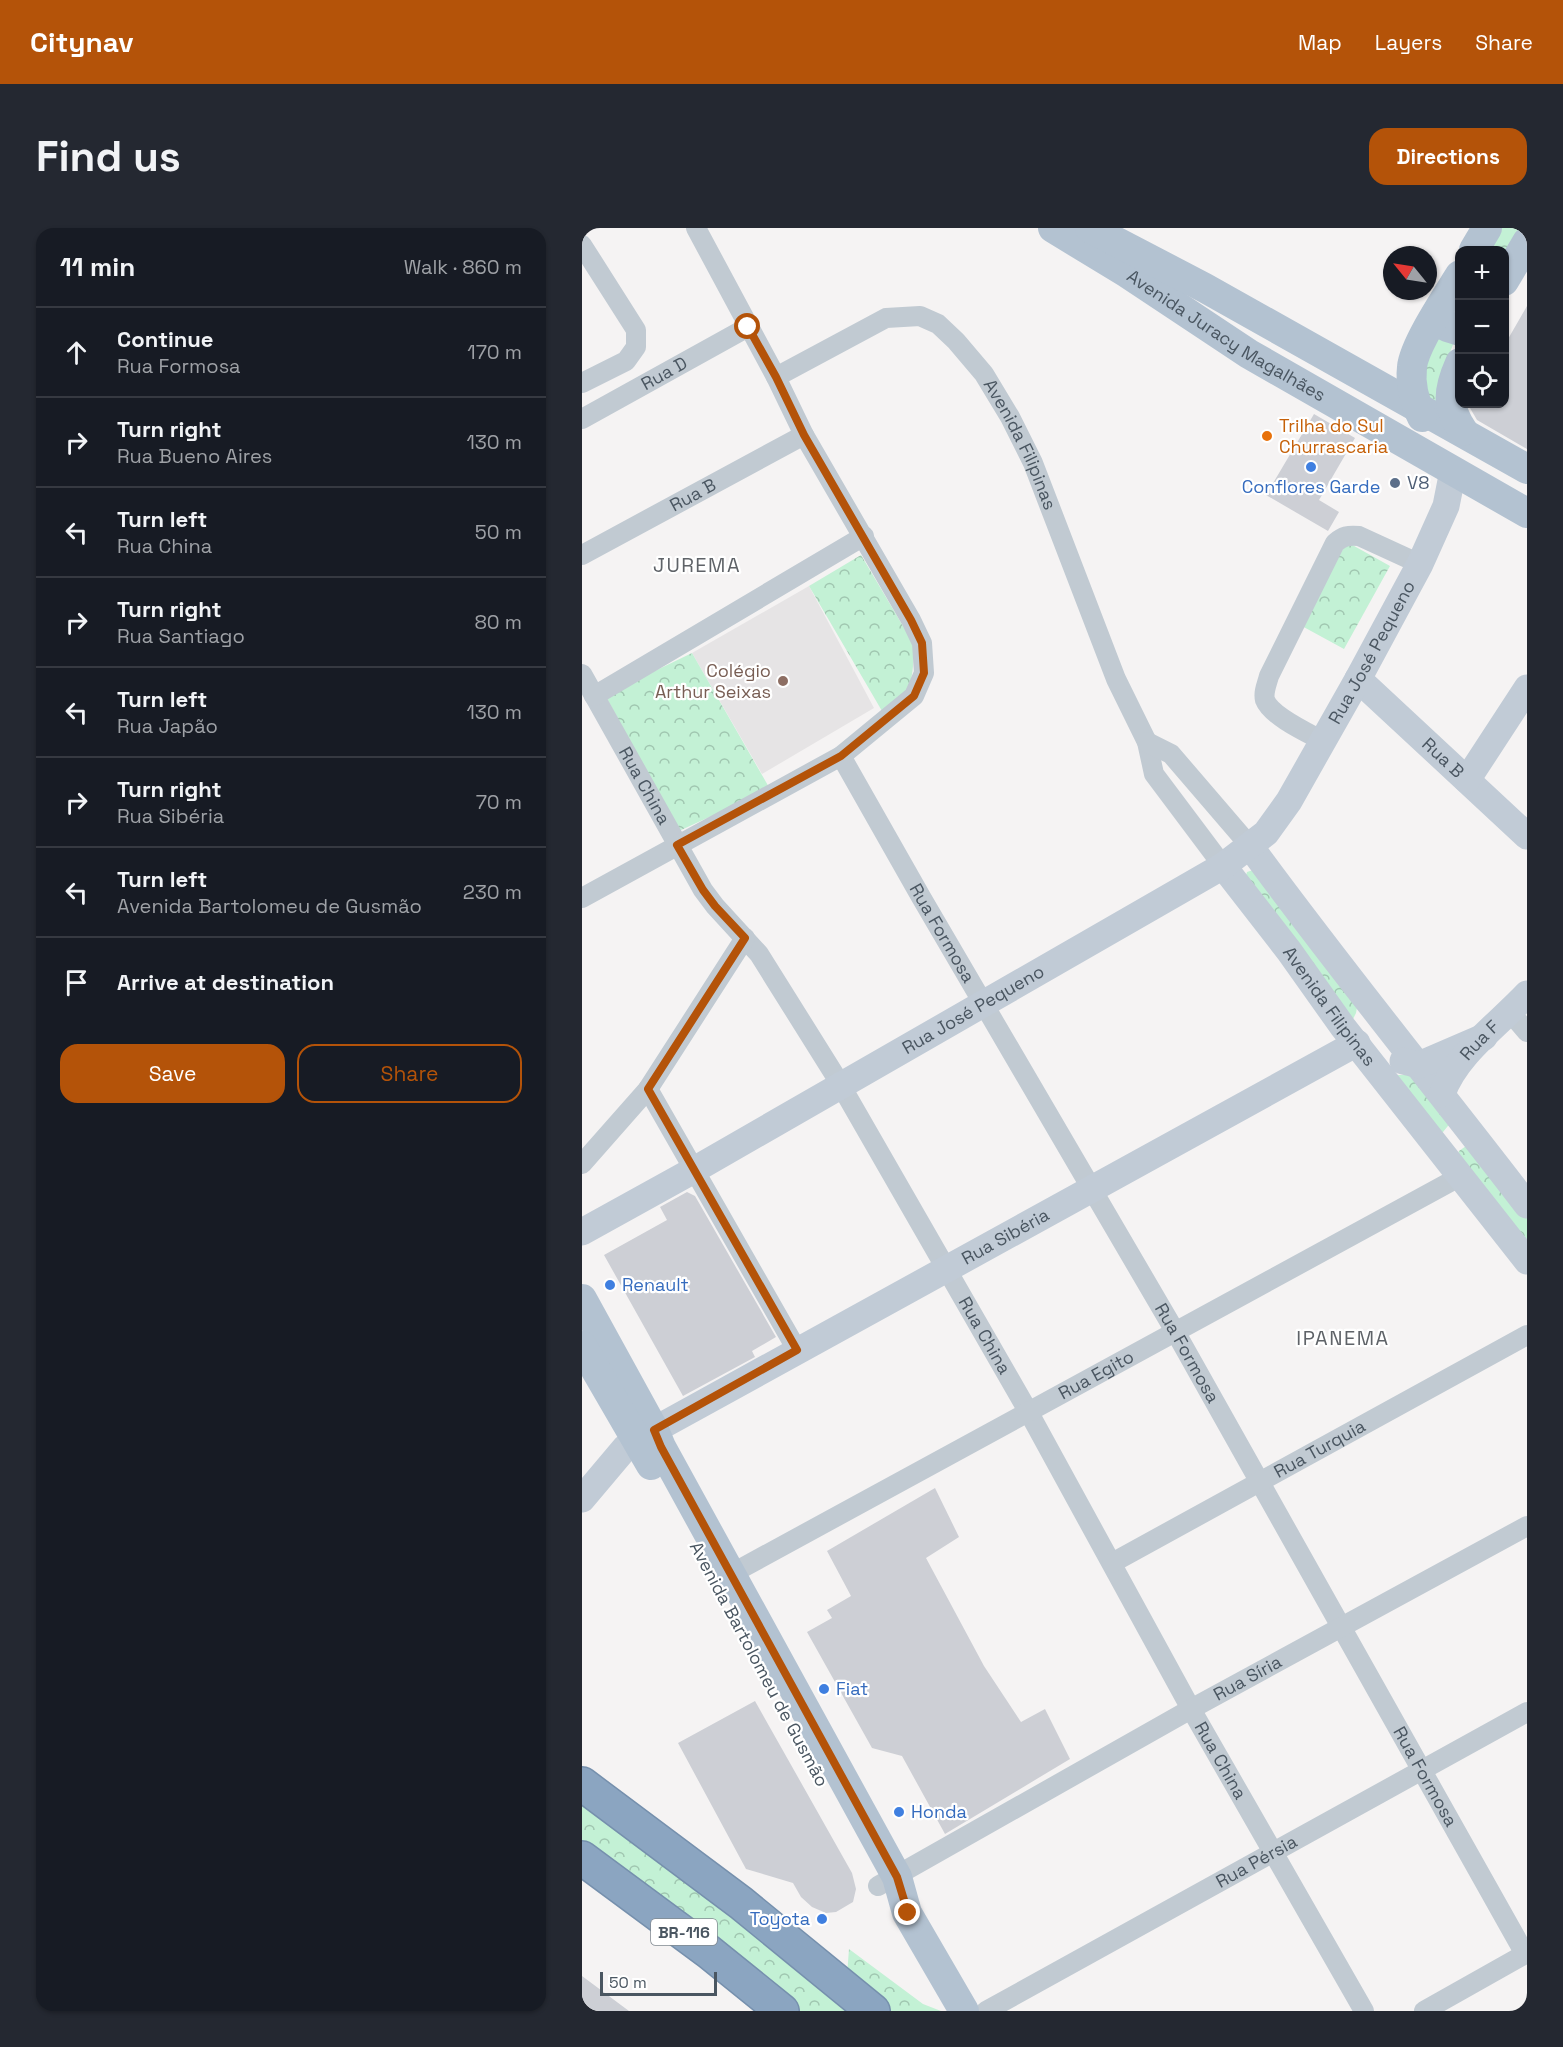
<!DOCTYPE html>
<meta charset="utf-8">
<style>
body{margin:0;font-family:"Space Grotesk",sans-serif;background:#242831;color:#f1f3f6}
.controls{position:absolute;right:18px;top:18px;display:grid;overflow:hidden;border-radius:12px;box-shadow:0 2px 4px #0004}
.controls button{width:54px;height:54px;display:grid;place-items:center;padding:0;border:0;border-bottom:2px solid #363941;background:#171b24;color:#f1f3f6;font:30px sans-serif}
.compass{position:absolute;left:801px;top:18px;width:54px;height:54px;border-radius:50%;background:#171b24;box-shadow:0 2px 4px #0004;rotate:300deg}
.scale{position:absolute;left:18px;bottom:15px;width:117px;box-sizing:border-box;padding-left:6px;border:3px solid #4a5661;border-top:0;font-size:16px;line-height:21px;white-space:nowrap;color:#4a5661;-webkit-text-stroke:4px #fff;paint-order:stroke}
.stop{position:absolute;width:18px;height:18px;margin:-14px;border:4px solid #b45309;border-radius:50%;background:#fff}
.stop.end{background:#b45309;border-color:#fff;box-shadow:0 2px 6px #0008}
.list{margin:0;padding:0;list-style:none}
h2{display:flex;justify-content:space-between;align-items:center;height:78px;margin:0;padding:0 24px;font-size:26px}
h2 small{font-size:20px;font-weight:400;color:#9ea1a6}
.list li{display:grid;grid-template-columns:39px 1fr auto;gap:18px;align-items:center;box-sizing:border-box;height:90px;padding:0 24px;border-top:2px solid #363941}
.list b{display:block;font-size:22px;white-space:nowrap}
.list p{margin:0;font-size:20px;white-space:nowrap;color:#9ea1a6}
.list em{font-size:20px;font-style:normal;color:#9ea1a6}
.actions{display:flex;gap:12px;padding:18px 24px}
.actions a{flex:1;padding:14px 0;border:2px solid #b45309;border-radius:18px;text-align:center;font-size:21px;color:#b45309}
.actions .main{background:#b45309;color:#fff}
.icon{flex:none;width:33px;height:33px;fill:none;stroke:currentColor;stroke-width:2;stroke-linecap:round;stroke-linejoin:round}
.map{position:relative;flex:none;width:945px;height:1783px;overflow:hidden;border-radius:18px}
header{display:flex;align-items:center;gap:36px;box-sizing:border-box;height:84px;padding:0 30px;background:#b45309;color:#fff}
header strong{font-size:28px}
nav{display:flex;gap:33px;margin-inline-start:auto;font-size:21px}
.intro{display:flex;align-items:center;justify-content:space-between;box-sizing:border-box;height:144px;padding:0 36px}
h1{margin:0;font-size:42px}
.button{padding:15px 27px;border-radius:18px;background:#b45309;color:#fff;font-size:21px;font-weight:700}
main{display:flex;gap:36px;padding:0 36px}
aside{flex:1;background:#171b24;border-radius:18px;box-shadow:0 2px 4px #0004}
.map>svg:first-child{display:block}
.education{fill:#e6e4e5}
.park{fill:url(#park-crowns)}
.building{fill:#cdcfd5}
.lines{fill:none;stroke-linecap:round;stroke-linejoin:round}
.highway-casing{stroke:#7690ad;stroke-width:36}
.street{stroke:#c1cad2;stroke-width:20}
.secondary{stroke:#c1cbd6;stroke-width:27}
.primary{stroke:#b3c2d1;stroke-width:30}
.highway{stroke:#8ba5c1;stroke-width:33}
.route{stroke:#b45309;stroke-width:8}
.food-dot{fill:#e8710a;stroke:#fff;stroke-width:2}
.shop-dot{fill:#3f7fe0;stroke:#fff;stroke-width:2}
.service-dot{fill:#5c6f8a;stroke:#fff;stroke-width:2}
.education-dot{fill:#8d6e63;stroke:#fff;stroke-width:2}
.labels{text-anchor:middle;stroke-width:4.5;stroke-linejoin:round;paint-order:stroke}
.shield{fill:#fff;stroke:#808990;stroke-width:1.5}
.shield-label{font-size:16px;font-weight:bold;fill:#4a5661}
.street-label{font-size:18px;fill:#4a5661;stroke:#fff}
.food-label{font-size:18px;fill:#c56008;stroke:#fff;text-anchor:start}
.service-label{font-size:18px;fill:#4e5e75;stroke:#fff;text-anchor:start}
.shop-label{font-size:18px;fill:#366cbe;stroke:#fff;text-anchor:start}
.education-label{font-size:18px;fill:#785e54;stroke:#fff;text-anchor:end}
.neighbourhood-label{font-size:20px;letter-spacing:1.5px;fill:#5f6368;stroke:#fff}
</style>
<header>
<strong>Citynav</strong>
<nav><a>Map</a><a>Layers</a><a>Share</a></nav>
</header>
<div class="intro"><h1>Find us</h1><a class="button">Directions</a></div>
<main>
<aside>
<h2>11 min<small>Walk · 860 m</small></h2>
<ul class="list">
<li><svg class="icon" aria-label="ahead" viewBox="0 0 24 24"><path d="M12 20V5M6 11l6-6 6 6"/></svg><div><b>Continue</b><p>Rua Formosa</p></div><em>170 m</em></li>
<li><svg class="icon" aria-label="right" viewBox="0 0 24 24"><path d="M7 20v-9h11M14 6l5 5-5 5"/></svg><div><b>Turn right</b><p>Rua Bueno Aires</p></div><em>130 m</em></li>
<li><svg class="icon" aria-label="left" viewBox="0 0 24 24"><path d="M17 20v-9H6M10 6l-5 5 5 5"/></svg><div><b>Turn left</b><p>Rua China</p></div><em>50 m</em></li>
<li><svg class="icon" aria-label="right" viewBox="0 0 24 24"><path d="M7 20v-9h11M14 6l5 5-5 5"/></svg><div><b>Turn right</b><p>Rua Santiago</p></div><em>80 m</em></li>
<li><svg class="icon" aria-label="left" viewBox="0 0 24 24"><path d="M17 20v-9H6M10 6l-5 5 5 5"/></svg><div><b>Turn left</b><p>Rua Japão</p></div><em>130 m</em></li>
<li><svg class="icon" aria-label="right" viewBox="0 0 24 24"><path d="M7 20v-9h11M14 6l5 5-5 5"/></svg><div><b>Turn right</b><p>Rua Sibéria</p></div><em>70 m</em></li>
<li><svg class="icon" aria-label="left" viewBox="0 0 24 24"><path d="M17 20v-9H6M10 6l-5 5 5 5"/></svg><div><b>Turn left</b><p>Avenida Bartolomeu de Gusmão</p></div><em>230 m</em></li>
<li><svg class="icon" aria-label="arrive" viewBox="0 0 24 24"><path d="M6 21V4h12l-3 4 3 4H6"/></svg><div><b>Arrive at destination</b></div></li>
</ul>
<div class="actions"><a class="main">Save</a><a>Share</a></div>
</aside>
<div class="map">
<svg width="945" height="1783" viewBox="0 0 945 1783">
<defs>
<pattern id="park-crowns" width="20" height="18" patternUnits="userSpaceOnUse" patternTransform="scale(1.5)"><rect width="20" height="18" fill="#c3f1d5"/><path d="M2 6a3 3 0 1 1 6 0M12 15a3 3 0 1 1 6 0" fill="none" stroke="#a0c6b0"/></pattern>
</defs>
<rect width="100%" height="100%" fill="#f5f3f3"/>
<path class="education" d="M 227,358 L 292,480 L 180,546 L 110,425 Z"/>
<path class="park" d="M 907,0 L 939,0 L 923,28 L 922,22 L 895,22 Z
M 851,99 L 872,114 L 859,148 L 861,185 L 849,179 L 841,146 Z
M 765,314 L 808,338 L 762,421 L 718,397 Z
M 279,327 L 331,415 C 332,430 332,453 323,466 C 318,473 307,478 300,483 L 227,358 Z
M 110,425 L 188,561 L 97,603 L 23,467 Z
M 671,642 L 776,774 L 774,785 L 769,795 L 663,651 L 665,644 Z
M 810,847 L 837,847 L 870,893 L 861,904 L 855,905 Z
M 884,918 L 945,983 L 945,1026 L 874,932 L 877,923 Z
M 0,1574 L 200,1721 L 270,1783 L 218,1783 L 83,1677 L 0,1616 Z
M 267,1721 L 341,1776 L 359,1783 L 305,1783 L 265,1747 Z"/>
<path class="building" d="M 945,78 L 945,221 L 895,192 L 888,180 L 890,176 L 922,176 L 922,118 Z
M 732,186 L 773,210 L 737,272 L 757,284 L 746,303 L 684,267 Z
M 105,964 L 113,968 L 194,1109 L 170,1123 L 173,1129 L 101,1168 L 22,1027 L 85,992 L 78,979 Z
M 353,1260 L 377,1309 L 344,1330 L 402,1438 L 439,1494 L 463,1481 L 488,1531 L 363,1606 L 320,1528 L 290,1520 L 225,1404 L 250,1390 L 245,1382 L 269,1368 L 245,1323 Z
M 173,1473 L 270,1645 L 274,1661 L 271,1674 L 254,1684 L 244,1685 L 230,1679 L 219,1669 L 211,1655 L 164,1641 L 96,1515 Z
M 0,1748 L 47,1783 L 0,1783 Z"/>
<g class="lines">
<defs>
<path id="highway" d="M 0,1556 L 159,1675 L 291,1783
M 0,1630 L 127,1724 L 200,1783"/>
</defs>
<use href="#highway" class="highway-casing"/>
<g class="street">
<path d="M 0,17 L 54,102 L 54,119 L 44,133 L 0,155"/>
<path id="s1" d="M 194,149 L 304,90 L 338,88 L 356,96 L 374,113 L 402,146 L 428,189 L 451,235 L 534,451 L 565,514 L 572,546 L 641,638"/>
<path id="s2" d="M 0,191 L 166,99"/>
<path id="s3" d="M 0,327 L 222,207"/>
<path id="s4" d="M 0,446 L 121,662 L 133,678 L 177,726 L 254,849 L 446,1183 L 609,1481 L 782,1783"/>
<path d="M 12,468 L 282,308"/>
<path d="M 741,513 C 726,505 689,488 683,472 C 681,464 685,456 687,448 L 753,315 C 761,308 766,307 777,308 L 838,336"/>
<path d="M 565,514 L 589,526 L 668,618"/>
<path id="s5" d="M 259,528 L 339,669 L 594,1105 L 943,1726"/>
<path d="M 0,670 L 259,528 L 332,468 L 342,445 L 340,415 L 329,392 L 222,207 L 194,149 L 114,0"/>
<path d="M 928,784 L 945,804"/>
<path d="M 66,861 L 215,1122"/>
<path d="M 0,936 L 66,861 L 163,710"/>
<path id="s6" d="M 530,1335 L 945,1107"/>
<path id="s7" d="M 149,1346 L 879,948"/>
<path id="s8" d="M 296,1658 L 609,1481 L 945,1298"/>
<path id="s9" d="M 404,1783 L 945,1484"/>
<path d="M 842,1783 L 945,1725"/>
</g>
<g class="secondary">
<path id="s10" d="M 776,451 L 945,608"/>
<path d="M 885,552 L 945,460"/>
<path d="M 668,618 C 757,740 853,857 945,977"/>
<path id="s11" d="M 641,638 L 707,723 L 761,799 L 945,1033"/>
<path d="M 821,833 L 837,837 L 902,809"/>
<path id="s12" d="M 860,866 C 873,827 917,796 945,766"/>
<path id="s13" d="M 0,1004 L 112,942 L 641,638 L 684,605 L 707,573 L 776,451 L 838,336 L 864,278 L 871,243"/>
<path id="s14" d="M 0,1271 L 43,1220 L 54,1212 L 775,815"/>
</g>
<g class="primary">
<path id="s15" d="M 471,0 L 545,45 L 667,126 L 945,285"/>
<path d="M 508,0 L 623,60 L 945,241"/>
<path d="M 892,22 L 905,0"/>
<path d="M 922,53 L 945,14"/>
<path d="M 855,85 L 865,99 L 878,103"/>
<path d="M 878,135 C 866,162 864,178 881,203"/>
<path d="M 840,189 C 833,175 828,156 830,139 C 832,117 865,68 878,47"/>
<path d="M 0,1071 L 72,1202 L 79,1219 L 315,1649 L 325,1685 L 382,1783"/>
<path d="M 0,1118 L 69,1237"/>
</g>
<use href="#highway" class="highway"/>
</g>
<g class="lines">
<path class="route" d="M 166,99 L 194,149 L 222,207 L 329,392 L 340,415 L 342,445 L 332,468 L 259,528 L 95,617 L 121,662 L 133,678 L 163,710 L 66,861 L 215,1122 L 72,1202 L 79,1219 L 315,1649 L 326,1685"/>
</g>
<circle class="food-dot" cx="685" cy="208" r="6"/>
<g class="shop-dot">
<circle cx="729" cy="239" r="6"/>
<circle cx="28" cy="1057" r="6"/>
<circle cx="242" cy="1461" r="6"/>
<circle cx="317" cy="1584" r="6"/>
<circle cx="240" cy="1691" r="6"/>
</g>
<circle class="service-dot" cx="813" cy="255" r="6"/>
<circle class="education-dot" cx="201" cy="453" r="6"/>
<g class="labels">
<rect class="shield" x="69" y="1691" width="66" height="26" rx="4.5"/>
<g class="shield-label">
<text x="102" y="1710">BR-116</text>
</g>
<g class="street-label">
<text dy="6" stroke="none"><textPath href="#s15" startOffset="204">Avenida Juracy Magalhães</textPath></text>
<text dy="6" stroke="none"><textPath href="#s2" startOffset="94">Rua D</textPath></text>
<text dy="6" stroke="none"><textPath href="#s1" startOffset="326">Avenida Filipinas</textPath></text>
<text dy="6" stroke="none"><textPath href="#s3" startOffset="126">Rua B</textPath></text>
<text dy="6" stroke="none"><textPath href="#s13" startOffset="1002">Rua José Pequeno</textPath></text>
<text dy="6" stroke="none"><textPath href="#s10" startOffset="116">Rua B</textPath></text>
<text dy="6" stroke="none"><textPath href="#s4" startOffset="128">Rua China</textPath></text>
<text dy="6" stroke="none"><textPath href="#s5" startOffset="204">Rua Formosa</textPath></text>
<text dy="6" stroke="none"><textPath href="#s11" startOffset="176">Avenida Filipinas</textPath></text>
<text dy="6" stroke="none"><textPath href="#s13" startOffset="450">Rua José Pequeno</textPath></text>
<text dy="6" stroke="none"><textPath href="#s12" startOffset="66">Rua F</textPath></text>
<text dy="6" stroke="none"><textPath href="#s14" startOffset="502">Rua Sibéria</textPath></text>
<text dy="6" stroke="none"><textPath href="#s4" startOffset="776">Rua China</textPath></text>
<text dy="6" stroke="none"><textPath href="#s5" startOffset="690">Rua Formosa</textPath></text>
<text dy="6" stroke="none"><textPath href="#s7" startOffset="416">Rua Egito</textPath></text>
<text dy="6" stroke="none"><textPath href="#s6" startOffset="237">Rua Turquia</textPath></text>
<text transform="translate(177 1436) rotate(62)" y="6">Avenida Bartolomeu de Gusmão</text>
<text dy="6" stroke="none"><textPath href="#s8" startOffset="424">Rua Síria</textPath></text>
<text dy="6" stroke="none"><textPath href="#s4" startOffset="1262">Rua China</textPath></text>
<text dy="6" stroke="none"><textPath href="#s5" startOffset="1176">Rua Formosa</textPath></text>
<text dy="6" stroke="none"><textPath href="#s9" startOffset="309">Rua Pérsia</textPath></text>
</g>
<g class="food-label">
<text x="697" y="204">Trilha do Sul<tspan x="697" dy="21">Churrascaria</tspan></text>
</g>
<g class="service-label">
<text x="825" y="261">V8</text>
</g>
<g class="shop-label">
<text x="729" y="265" text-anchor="middle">Conflores Garde</text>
<text x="40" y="1063">Renault</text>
<text x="254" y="1467">Fiat</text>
<text x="329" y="1590">Honda</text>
<text x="228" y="1697" text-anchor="end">Toyota</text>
</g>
<g class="education-label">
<text x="189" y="449">Colégio<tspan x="189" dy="21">Arthur Seixas</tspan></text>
</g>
<g class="neighbourhood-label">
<text x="115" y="344">JUREMA</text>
<text x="761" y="1117">IPANEMA</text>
</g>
</g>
</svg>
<div class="controls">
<button>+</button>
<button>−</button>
<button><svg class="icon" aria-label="locate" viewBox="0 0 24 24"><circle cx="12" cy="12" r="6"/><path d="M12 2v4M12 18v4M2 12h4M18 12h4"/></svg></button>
</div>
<svg class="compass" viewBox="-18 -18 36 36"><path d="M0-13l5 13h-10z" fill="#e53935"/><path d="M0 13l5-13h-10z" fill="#9ea1a6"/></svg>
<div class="scale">50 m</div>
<div class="stop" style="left:166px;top:99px"></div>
<div class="stop end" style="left:326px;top:1685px"></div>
</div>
</main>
